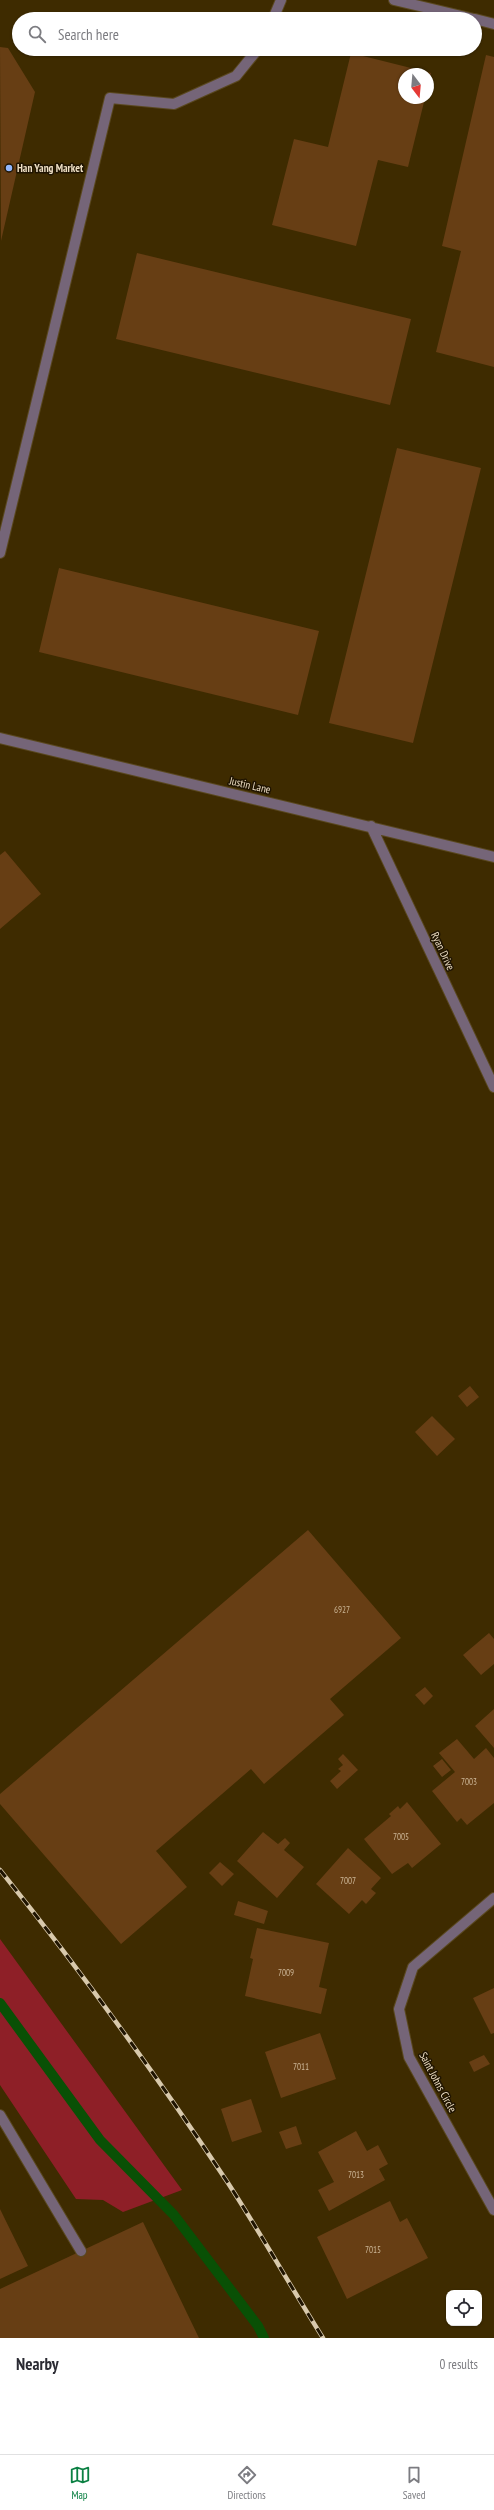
<!DOCTYPE html>
<style>
body{margin:0;font-family:"PT Sans Narrow",sans-serif;background:#f2f2f3;color:#2b2b33}
.controls{position:absolute;right:12px;bottom:12px;display:grid;overflow:hidden;border-radius:8px;box-shadow:0 1px 3px #0004}
.controls button{width:36px;height:36px;display:grid;place-items:center;padding:0;border:0;border-bottom:1px solid #e1e1e2;background:#fff;color:#2b2b33;font:20px sans-serif}
.compass{position:absolute;left:398px;top:68px;width:36px;height:36px;border-radius:50%;background:#fff;box-shadow:0 1px 3px #0004;rotate:164deg}
.list{margin:0;padding:0;list-style:none}
h2{display:flex;justify-content:space-between;align-items:center;height:52px;margin:0;padding:0 16px;font-size:17px}
h2 small{font-size:13px;font-weight:400;color:#7c7c81}
.icon{flex:none;width:22px;height:22px;fill:none;stroke:currentColor;stroke-width:2;stroke-linecap:round;stroke-linejoin:round}
.map{position:relative;flex:none;width:494px;height:2338px;overflow:hidden}
.search{position:absolute;background:#fff;box-shadow:0 1px 3px #0004;left:12px;right:12px;top:12px;height:44px;display:flex;align-items:center;gap:10px;box-sizing:border-box;padding:0 14px;border-radius:22px;color:#7c7c81;font-size:15px}
.sheet{height:116px;background:#fff}
nav{display:flex;justify-content:space-around;align-items:center;box-sizing:border-box;height:56px;border-top:1px solid #e1e1e2;background:#fff;font-size:11px;color:#7c7c81}
nav a{display:grid;justify-items:center;gap:2px}
nav .on{color:#0b8043}
.map>svg:first-child{display:block}
.green{fill:#8e1f27}
.lines{fill:none;stroke-linecap:round;stroke-linejoin:round}
.stream{stroke:#095005;stroke-width:10}
.building{fill:#673e14}
.minor-casing{stroke:#5a481f;stroke-width:12}
.minor{stroke:#756578;stroke-width:10}
.rail-casing{stroke:#d8c9ac;stroke-width:4.5}
.rail{stroke:#1f1401;stroke-width:3;stroke-dasharray:9;stroke-linecap:butt}
.poi-dot{fill:#92b7fd;stroke:#1f1401;stroke-width:1.5}
.labels{text-anchor:middle;stroke-width:3;stroke-linejoin:round;paint-order:stroke}
.number-label{font-size:9px;fill:#ccb697}
.poi-label{font-size:11px;font-weight:bold;fill:#eddec3;stroke:#1f1401;text-anchor:start}
.street-label{font-size:11px;fill:#eddec3;stroke:#1f1401}
</style>
<div class="map">
<svg width="494" height="2338" viewBox="0 0 494 2338">
<rect width="100%" height="100%" fill="#3e2b00"/>
<path class="green" d="M 0,1939 L 182,2190 L 123,2212 L 103,2200 L 76,2199 L 0,2085 Z"/>
<g class="lines">
<path class="stream" d="M 0,2003 L 100,2140 L 174,2215 L 258,2326 L 264,2338"/>
</g>
<path class="building" d="M 0,47 L 8,48 L 35,92 L 1,241 Z
M 351,53 L 431,73 L 429,83 L 428,74 L 404,74 L 404,98 L 425,98 L 408,167 L 378,160 L 356,246 L 272,225 L 294,139 L 328,147 Z
M 486,55 L 494,57 L 494,367 L 436,352 L 461,251 L 442,246 Z
M 137,253 L 411,319 L 390,405 L 116,339 Z
M 397,448 L 481,468 L 413,743 L 329,723 Z
M 59,568 L 319,631 L 298,715 L 39,652 Z
M 5,851 L 41,894 L 0,929 L 0,855 Z
M 470,1386 L 479,1397 L 467,1407 L 458,1396 Z
M 432,1416 L 455,1439 L 437,1456 L 415,1432 Z
M 308,1530 L 401,1638 L 330,1699 L 344,1715 L 264,1784 L 251,1769 L 156,1851 L 187,1887 L 121,1944 L 0,1804 L 0,1794 Z
M 489,1633 L 494,1639 L 494,1664 L 481,1675 L 463,1655 Z
M 425,1687 L 433,1696 L 424,1705 L 415,1695 Z
M 494,1709 L 494,1748 L 475,1726 Z
M 457,1739 L 474,1759 L 486,1748 L 494,1758 L 494,1803 L 467,1825 L 461,1818 L 457,1822 L 432,1791 L 455,1772 L 439,1753 Z
M 343,1754 L 358,1770 L 337,1789 L 330,1781 L 341,1771 L 338,1769 L 343,1765 L 338,1759 Z
M 442,1759 L 451,1770 L 442,1777 L 433,1766 Z
M 407,1802 L 441,1844 L 412,1868 L 408,1863 L 392,1874 L 364,1839 L 391,1816 L 389,1814 L 398,1806 L 400,1809 Z
M 263,1832 L 278,1844 L 285,1838 L 290,1843 L 284,1850 L 304,1867 L 277,1898 L 237,1861 Z
M 348,1848 L 381,1878 L 371,1889 L 376,1893 L 366,1904 L 362,1900 L 349,1914 L 316,1884 Z
M 220,1862 L 234,1874 L 222,1886 L 209,1873 Z
M 238,1901 L 268,1911 L 264,1924 L 234,1915 Z
M 257,1928 L 329,1943 L 319,1987 L 327,1989 L 321,2014 L 245,1996 L 253,1959 L 250,1958 Z
M 494,1988 L 494,2033 L 491,2034 L 473,1998 Z
M 320,2033 L 336,2079 L 281,2098 L 265,2052 Z
M 484,2055 L 490,2064 L 474,2072 L 469,2062 Z
M 251,2099 L 262,2132 L 232,2142 L 221,2109 Z
M 296,2126 L 302,2144 L 286,2149 L 279,2132 Z
M 356,2131 L 367,2151 L 378,2145 L 388,2164 L 379,2169 L 385,2180 L 329,2211 L 318,2190 L 334,2182 L 318,2152 Z
M 390,2201 L 400,2222 L 407,2218 L 428,2258 L 347,2299 L 317,2237 Z
M 0,2209 L 28,2266 L 0,2279 Z
M 143,2222 L 199,2338 L 0,2338 L 0,2289 Z"/>
<g class="lines">
<defs>
<path id="minor" d="M 394,0 L 474,19
M 273,19 L 281,0
M 475,19 L 494,24
M 0,553 L 110,98 L 174,104 L 236,76 L 258,49
M 0,738 L 494,857
M 371,826 L 494,1087
M 494,1898 L 413,1967 L 399,2009 L 409,2057 L 494,2210
M 0,2115 L 81,2251"/>
</defs>
<use href="#minor" class="minor-casing"/>
<use href="#minor" class="minor"/>
<defs>
<path id="rail" d="M 0,1870 C 81,1971 157,2076 228,2183 C 261,2234 291,2287 323,2338"/>
</defs>
<use href="#rail" class="rail-casing"/>
<use href="#rail" class="rail"/>
</g>
<circle class="poi-dot" cx="9" cy="168" r="4"/>
<g class="labels">
<g class="number-label">
<text x="342" y="1613">6927</text>
<text x="469" y="1785">7003</text>
<text x="401" y="1840">7005</text>
<text x="348" y="1884">7007</text>
<text x="286" y="1976">7009</text>
<text x="301" y="2070">7011</text>
<text x="356" y="2178">7013</text>
<text x="373" y="2253">7015</text>
</g>
<g class="poi-label">
<text x="17" y="172">Han Yang Market</text>
</g>
<g class="street-label">
<text transform="translate(250 785) rotate(13)" y="4">Justin Lane</text>
<text transform="translate(443 951) rotate(65)" y="4">Ryan Drive</text>
<text transform="translate(438 2082) rotate(62)" y="4">Saint Johns Circle</text>
</g>
</g>
</svg>
<div class="controls">
<button><svg class="icon" aria-label="locate" viewBox="0 0 24 24"><circle cx="12" cy="12" r="6"/><path d="M12 2v4M12 18v4M2 12h4M18 12h4"/></svg></button>
</div>
<svg class="compass" viewBox="-18 -18 36 36"><path d="M0-13l5 13h-10z" fill="#e53935"/><path d="M0 13l5-13h-10z" fill="#7c7c81"/></svg>
<div class="search"><svg class="icon" aria-label="search" viewBox="0 0 24 24"><circle cx="10" cy="10" r="6"/><path d="M15 15l6 6"/></svg>Search here</div>
</div>
<section class="sheet">
<h2>Nearby<small>0 results</small></h2>
<ul class="list">
</ul>
</section>
<nav>
<a class="on"><svg class="icon" aria-label="map" viewBox="0 0 24 24"><path d="M3 6l6-2 6 2 6-2v14l-6 2-6-2-6 2zM9 4v14M15 6v14"/></svg>Map</a>
<a><svg class="icon" aria-label="directions" viewBox="0 0 24 24"><path d="M12 3l9 9-9 9-9-9zM9 14v-3h6M13 9l2 2-2 2"/></svg>Directions</a>
<a><svg class="icon" aria-label="saved" viewBox="0 0 24 24"><path d="M7 4h10v16l-5-4-5 4z"/></svg>Saved</a>
</nav>
